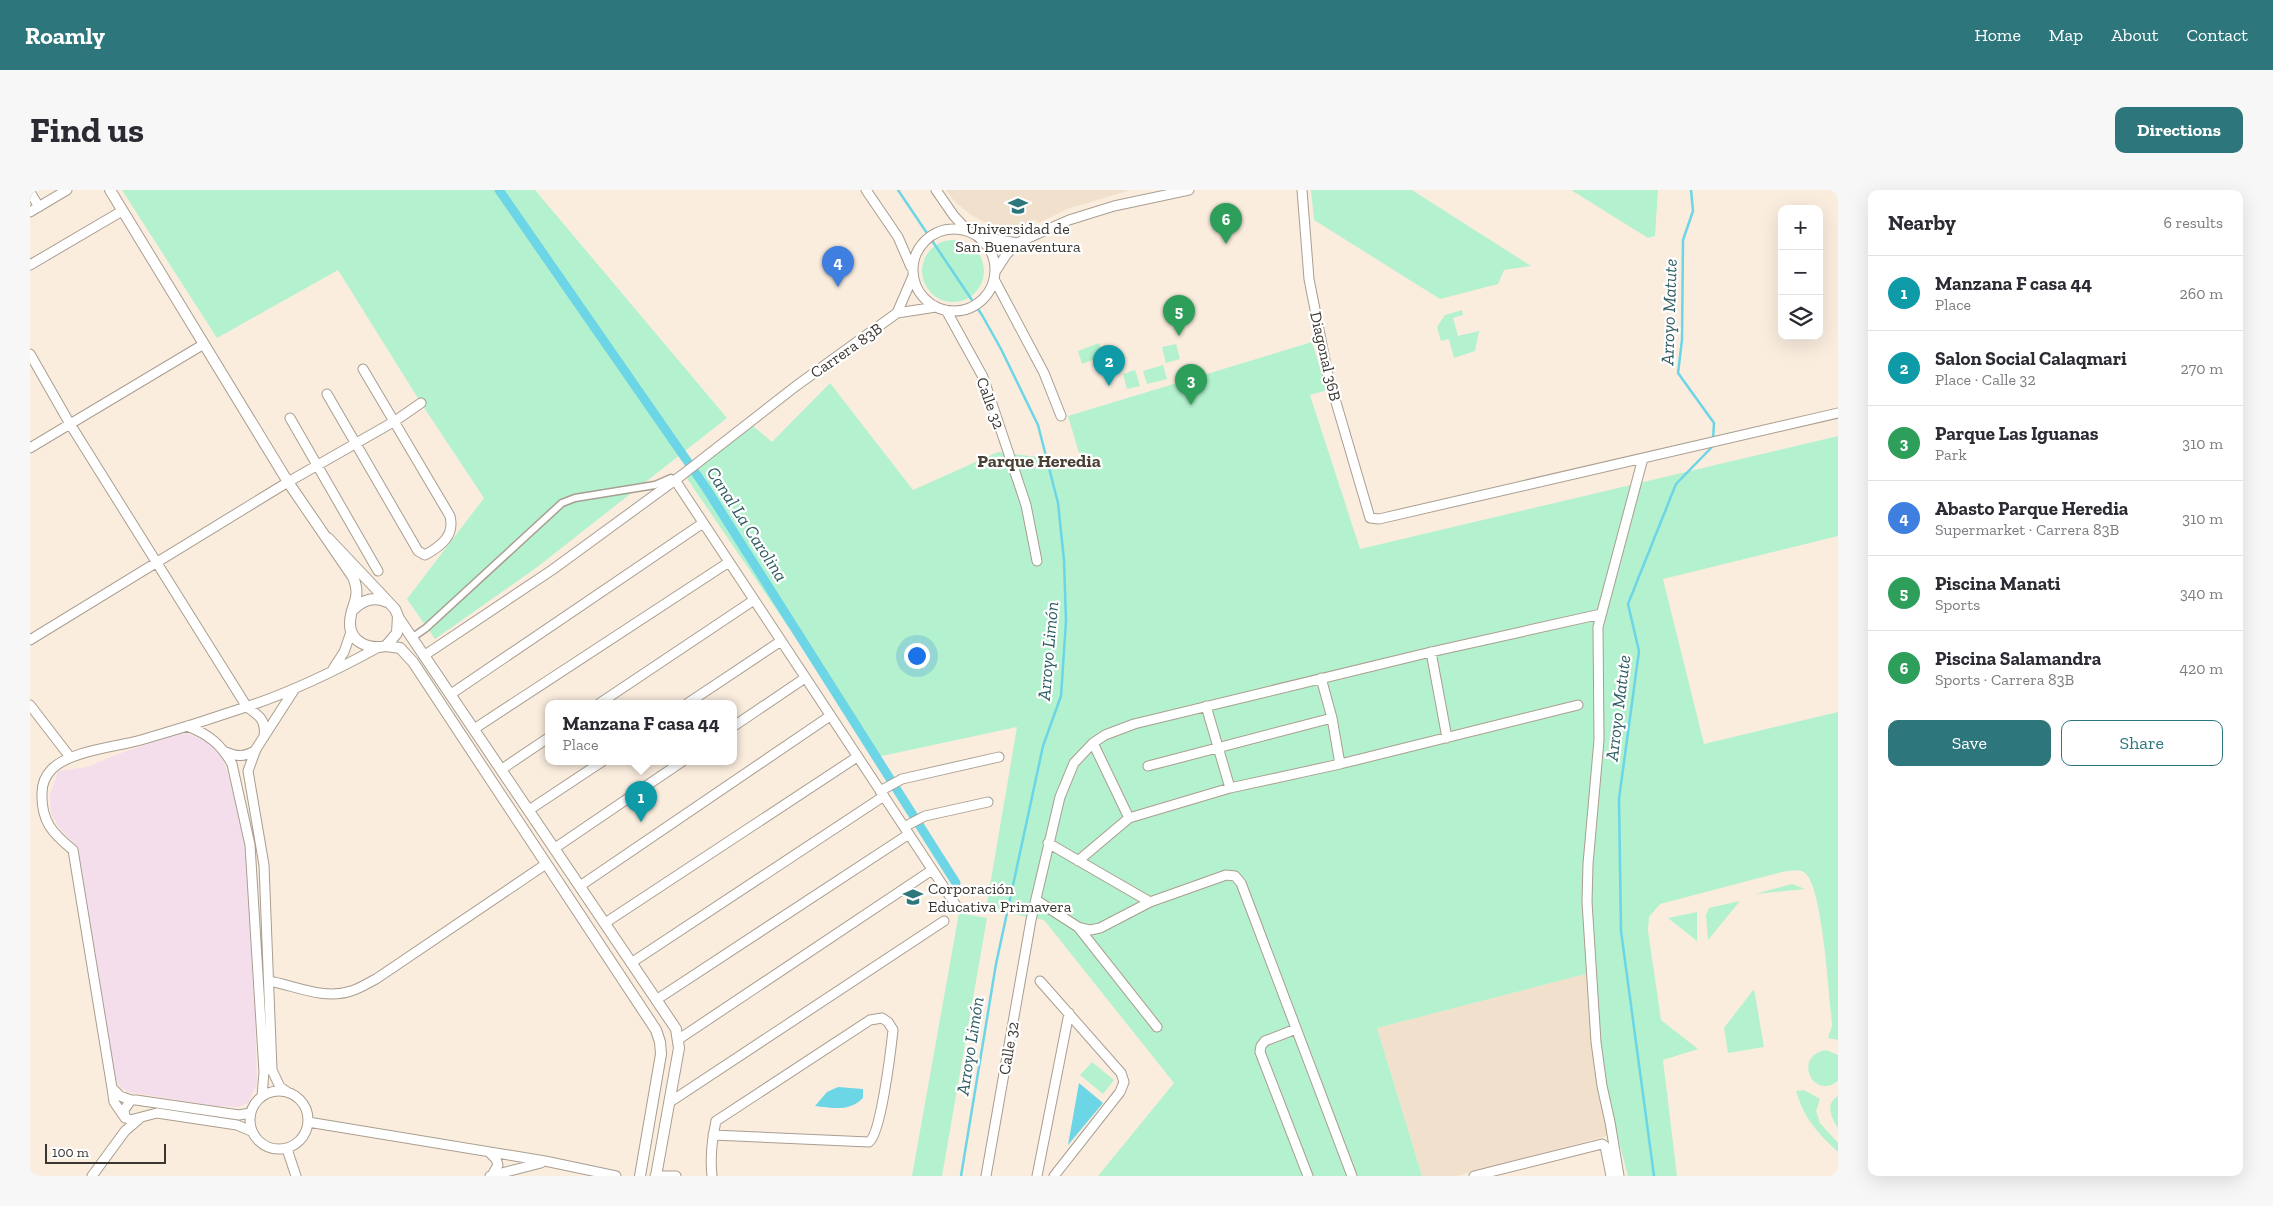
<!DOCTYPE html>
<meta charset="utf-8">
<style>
body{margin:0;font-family:"Zilla Slab",serif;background:#f7f7f7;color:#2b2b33}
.controls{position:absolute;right:15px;top:15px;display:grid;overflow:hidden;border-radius:10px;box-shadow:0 5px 20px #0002}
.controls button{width:45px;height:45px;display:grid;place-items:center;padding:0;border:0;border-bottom:1px solid #e1e1e2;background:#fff;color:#2b2b33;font:25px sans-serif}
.scale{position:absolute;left:15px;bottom:12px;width:121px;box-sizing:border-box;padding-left:5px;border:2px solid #3a352f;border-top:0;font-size:14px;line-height:18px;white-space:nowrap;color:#3a352f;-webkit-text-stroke:4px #fff;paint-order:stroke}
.you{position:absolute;left:886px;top:465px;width:18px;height:18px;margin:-12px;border:4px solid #fff;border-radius:50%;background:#1a73e8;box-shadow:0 0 0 8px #1a73e833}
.badge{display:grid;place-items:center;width:32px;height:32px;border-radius:50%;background:#2d767c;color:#fff;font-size:16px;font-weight:700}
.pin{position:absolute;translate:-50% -41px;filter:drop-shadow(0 1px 2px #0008)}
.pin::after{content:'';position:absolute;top:26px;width:18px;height:15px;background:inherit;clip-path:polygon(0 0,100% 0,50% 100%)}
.popup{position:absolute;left:515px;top:510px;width:192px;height:65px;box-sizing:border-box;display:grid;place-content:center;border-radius:10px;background:#fff;filter:drop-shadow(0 1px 4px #0005);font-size:16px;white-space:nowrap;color:#7c7c81}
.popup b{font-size:19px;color:#2b2b33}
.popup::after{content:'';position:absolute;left:50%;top:100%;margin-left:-10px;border:10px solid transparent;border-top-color:#fff}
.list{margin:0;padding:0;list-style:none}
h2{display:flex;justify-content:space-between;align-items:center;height:65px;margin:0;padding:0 20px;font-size:21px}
h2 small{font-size:16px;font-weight:400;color:#7c7c81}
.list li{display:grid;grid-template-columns:32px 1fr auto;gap:15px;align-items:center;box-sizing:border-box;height:75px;padding:0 20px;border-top:1px solid #e1e1e2}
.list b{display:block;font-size:19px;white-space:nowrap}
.list p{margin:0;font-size:16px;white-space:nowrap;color:#7c7c81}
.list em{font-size:16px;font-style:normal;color:#7c7c81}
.actions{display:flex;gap:10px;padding:15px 20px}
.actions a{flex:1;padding:11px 0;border:1px solid #2d767c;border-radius:10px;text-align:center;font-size:18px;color:#2d767c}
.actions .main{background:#2d767c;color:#fff}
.icon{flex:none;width:28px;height:28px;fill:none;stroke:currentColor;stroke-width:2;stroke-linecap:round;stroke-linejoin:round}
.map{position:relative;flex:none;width:1808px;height:986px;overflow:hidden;border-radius:10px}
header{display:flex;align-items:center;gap:30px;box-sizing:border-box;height:70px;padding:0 25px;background:#2d767c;color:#fff}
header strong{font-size:24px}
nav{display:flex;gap:28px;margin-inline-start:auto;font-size:18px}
.intro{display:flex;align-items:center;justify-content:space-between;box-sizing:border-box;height:120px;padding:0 30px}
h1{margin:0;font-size:35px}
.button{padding:12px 22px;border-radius:10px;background:#2d767c;color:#fff;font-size:18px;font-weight:700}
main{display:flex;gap:30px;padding:0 30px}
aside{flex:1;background:#fff;border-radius:10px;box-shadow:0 5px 20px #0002}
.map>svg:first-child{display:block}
.commercial{fill:#f4deec}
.built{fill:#f1e0cc}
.green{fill:#b4f1ce}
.water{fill:#6cd5e6}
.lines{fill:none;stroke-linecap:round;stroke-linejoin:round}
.stream{stroke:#6cd5e6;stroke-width:2.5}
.canal{stroke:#6cd5e6;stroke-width:9}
.pedestrian-casing{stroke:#a99e90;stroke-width:9}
.minor-casing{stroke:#a99e90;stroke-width:11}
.tertiary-casing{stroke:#a99e90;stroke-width:12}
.pedestrian{stroke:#fff;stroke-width:6}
.minor{stroke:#fff;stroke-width:9}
.tertiary{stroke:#fff;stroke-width:10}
.labels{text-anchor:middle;stroke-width:4.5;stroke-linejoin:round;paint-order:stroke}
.poi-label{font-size:16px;fill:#3a352f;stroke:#fff}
.street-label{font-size:16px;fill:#3a352f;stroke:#fff}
.water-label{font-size:18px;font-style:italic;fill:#2d5c63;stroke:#fff}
.neighbourhood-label{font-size:18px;font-weight:bold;fill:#494033;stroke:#fff}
</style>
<header>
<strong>Roamly</strong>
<nav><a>Home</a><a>Map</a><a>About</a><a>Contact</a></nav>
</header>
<div class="intro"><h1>Find us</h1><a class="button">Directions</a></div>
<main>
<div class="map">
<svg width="1808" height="986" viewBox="0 0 1808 986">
<rect width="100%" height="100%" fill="#faedde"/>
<path class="commercial" d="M 154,542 L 179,552 L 192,567 L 200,590 L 218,669 L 222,725 L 227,893 L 218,913 L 208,917 L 185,916 L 98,902 L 89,896 L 85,887 L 46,655 L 31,640 L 21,624 L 20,604 L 28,581 L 57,577 L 91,563 Z"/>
<path class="built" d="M 916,0 L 1101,0 L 1037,19 L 1009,33 L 1005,30 L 992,35 L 976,36 L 956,33 L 940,24 L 925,12 Z
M 1567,781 L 1569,876 L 1588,943 L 1427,986 L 1392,986 L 1347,838 Z"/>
<path class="green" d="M 92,0 L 505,0 L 697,228 L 506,378 L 405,449 L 377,409 L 454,308 L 391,213 L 308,80 L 187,148 Z
M 1281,0 L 1382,0 L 1501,76 L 1474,80 L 1468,94 L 1410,109 L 1284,30 Z
M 1541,0 L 1628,0 L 1625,46 L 1618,48 Z
M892 81a31 31 0 1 1 62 0a31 31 0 1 1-62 0Z
M 1432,120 L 1433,125 L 1423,128 L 1428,146 L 1449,141 L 1445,161 L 1424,168 L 1419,149 L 1411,151 L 1407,137 L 1415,125 Z
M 1282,152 L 1297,200 L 1280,205 L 1330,359 L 1808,246 L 1808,346 L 1633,389 L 1674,554 L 1808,522 L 1808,850 L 1798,848 L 1802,836 L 1801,822 C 1798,797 1792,696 1775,683 C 1769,678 1759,681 1752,682 L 1630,714 L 1619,727 L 1618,741 L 1631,830 L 1668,859 L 1633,870 L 1647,986 L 1598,986 L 1569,876 L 1567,781 L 1347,838 L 1392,986 L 1068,986 L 1144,893 L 1014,730 L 956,719 L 987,537 L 847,567 L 656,287 L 723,236 L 742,252 L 800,193 L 883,300 L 968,262 L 1052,273 L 1038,226 Z
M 1069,153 L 1074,166 L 1052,174 L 1048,161 Z
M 1146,154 L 1150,169 L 1136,173 L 1132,157 Z
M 1133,175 L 1137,189 L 1117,194 L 1113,181 Z
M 1105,180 L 1110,196 L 1097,199 L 1093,184 Z
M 1762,694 L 1775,699 L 1725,704 Z
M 1710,711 L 1678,750 L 1676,725 L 1679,718 Z
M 1667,722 L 1667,751 L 1638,728 Z
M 929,723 L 957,728 L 912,986 L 882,986 Z
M 1724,799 L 1734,857 L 1698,863 L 1694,838 Z
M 1796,860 L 1808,865 L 1808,891 C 1783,911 1762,866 1796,860 Z
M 1062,872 L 1084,890 L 1073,904 L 1050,885 Z
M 1774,900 L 1790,909 L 1786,921 L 1790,933 L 1808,953 L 1808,962 C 1786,941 1775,930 1766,901 Z
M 1808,906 L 1808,938 C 1801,928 1795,913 1808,906 Z"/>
<path class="water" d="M 1049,893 L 1073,913 L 1038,955 Z
M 808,897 L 833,899 L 833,908 C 819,922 803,918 785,916 L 797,902 Z"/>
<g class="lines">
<path class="stream" d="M 868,0 L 952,125 L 971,159 L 1008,235 L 1028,313 L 1034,370 L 1036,431 L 1031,506 L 1013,556 L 966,774 L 931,986
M 1661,0 L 1663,21 L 1653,50 L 1652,150 L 1648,183 L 1684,233 L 1683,250
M 1624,986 L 1591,741 L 1589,609 L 1609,461 L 1598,414 L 1646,294 L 1683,256"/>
<path class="canal" d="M 469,0 L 676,298 L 926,693"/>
<defs>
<path id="pedestrian" d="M 383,447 L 396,438 L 532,313 L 545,308 L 625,295 L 641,288 L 645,290"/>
<path id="minor" d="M 836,0 L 868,47 L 881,77
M 906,0 L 924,26 L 938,41
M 1272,0 L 1279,89 L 1298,185 L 1340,328 L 1349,329 L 1808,223
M 0,2 L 9,17
M 0,22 L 37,0
M883 80a41 41 0 1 1 82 0a41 41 0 1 1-82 0Z
M 948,46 L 987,53
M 0,75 L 92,21
M 965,82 L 976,65 L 987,53 L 1039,30 L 1084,16 L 1159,0
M 964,89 L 1014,183 L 1031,226
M 916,120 L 953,187 L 996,315 L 1007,371
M 867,123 L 883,86
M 0,164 L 40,234 L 217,517 C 230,526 236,530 234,547
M 297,204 L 388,361 L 395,365 C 411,356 425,346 420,326 L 333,179
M 260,228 L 348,381
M 0,258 L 174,154
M 645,290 L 927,717
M 0,450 L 258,292 L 365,231 L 391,213
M 1401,462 L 1417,548
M 395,465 L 522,380 L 652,285 L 766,196 L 867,123 L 906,117
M 303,479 L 314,462 L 321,442
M 421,504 L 673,333
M 570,513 L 724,410
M 658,513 L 751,451
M 0,515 L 40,567
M 1176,516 L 1200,598
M 157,536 C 178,544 191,554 202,574 L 220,655 L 234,882 L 232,906
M 704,536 L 775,488
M 444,539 L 699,372
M 1063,553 L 1099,628
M 196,562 C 207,567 215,567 226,560
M 1310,574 L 1548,515
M 1118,576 L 1302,528
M 472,579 L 518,548
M 850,601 L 872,589 L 969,567
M 499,620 L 573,571
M 874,637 L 895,626 L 958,612
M 1018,653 L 1120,712
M 525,658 L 653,571
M 1048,671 L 1099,628 L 1200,598 L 1310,574 L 1302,528 L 1291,488
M 550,696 L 800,526
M 1006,710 L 1048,737 L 1060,740 L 1070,738 L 1120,712 L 1196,685 L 1205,686 L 1211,693 L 1322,986
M 575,733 L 827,567
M 1048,737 L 1127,837
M 601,773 L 854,606
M 239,791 C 266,796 294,810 321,801 C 329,799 338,793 346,789 L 516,674
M 1010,791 L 1091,883 L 1094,892 L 1090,902 L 1024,986
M 626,810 L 879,644
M 1266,839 L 1235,851 L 1231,856 L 1230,862 L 1278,986
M 649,849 L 902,680
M 82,898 L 84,912 L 95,928
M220 930a29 29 0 1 1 58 0a29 29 0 1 1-58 0Z
M 259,903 L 250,897 L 242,880 L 234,675 L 218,581 L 226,559 L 264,500
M 101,910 L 90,906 L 82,898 L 43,660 C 22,643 11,631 12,603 C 12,594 15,586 22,579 C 40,561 85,557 111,550 C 146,540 181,529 216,517 C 262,502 305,481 347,458
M 640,912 L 914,731
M 220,923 L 209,925 L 106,910 L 101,910 L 94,920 L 95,927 L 100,930 L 127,923 L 207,935 L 221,941
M 278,932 L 515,971 L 586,986
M 257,959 L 266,986
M 459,962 L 466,969 L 468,975 L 462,985
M 62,986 L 95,941 L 109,929
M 460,986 L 511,973
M 625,986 L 646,986
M 682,986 C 680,968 682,949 686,931 L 840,830 L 852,828 L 858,832 L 863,840 C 861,859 851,944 839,952 L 683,945
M 956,986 L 1001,730 L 1030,607 L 1044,573 L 1063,553 L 1075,545 L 1104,534 L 1401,462 L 1571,424
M 1007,986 L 1039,823
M 1444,986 L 1572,954 L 1575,956 L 1581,986
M 1589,986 L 1580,932 L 1572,896 L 1566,852 L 1557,712 L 1558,674 L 1569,550 L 1568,437 L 1613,268"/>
<path id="tertiary" d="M 80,0 L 258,292 L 323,387 C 332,409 321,413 320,432 C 319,452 339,460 356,456 L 367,443 L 368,426 L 365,419 L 298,348
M 324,419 C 333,410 344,406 357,412
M 368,427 L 646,839 L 649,858 L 626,986
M 356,456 L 370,458 L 383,472 L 626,840 L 630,852 L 631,864 L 610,986"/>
</defs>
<use href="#pedestrian" class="pedestrian-casing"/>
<use href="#minor" class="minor-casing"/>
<use href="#tertiary" class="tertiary-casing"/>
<use href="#pedestrian" class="pedestrian"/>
<use href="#minor" class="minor"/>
<use href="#tertiary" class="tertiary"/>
</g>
<defs>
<symbol id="university-bare" viewBox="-9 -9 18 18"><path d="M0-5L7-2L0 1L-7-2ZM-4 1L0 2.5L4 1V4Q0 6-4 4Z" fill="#2d767c" stroke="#fff" stroke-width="2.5" paint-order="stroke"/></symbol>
<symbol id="school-bare" viewBox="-9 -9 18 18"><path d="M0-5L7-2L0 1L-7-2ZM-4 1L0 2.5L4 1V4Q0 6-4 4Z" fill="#2d767c" stroke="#fff" stroke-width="2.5" paint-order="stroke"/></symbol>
</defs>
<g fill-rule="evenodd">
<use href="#university-bare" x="974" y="2" width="28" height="28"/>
<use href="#school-bare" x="869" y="693" width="28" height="28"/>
</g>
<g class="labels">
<g class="poi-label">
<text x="988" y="44">Universidad de<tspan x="988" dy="18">San Buenaventura</tspan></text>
<text x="898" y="704" text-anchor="start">Corporación<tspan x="898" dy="18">Educativa Primavera</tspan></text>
</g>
<g class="street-label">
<text transform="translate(816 160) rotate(-35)" y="6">Carrera 83B</text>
<text transform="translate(1296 166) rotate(77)" y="6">Diagonal 36B</text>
<text transform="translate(961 213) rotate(70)" y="6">Calle 32</text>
<text transform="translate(978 858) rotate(-80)" y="6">Calle 32</text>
</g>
<g class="water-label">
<text transform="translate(1639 122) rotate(-88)" y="6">Arroyo Matute</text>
<text transform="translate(717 334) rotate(57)" y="6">Canal La Carolina</text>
<text transform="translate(1018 461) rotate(-85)" y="6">Arroyo Limón</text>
<text transform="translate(1588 518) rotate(-83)" y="6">Arroyo Matute</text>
<text transform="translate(940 856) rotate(-81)" y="6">Arroyo Limón</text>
</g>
<g class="neighbourhood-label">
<text x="1009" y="277">Parque Heredia</text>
</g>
</g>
</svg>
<div class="controls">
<button>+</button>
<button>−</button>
<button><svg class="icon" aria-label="layers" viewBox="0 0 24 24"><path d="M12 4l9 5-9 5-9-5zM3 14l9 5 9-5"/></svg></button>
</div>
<div class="scale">100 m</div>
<div class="you"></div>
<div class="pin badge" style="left:611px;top:632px;background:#0f9aa8">1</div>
<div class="popup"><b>Manzana F casa 44</b>Place</div>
<div class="pin badge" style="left:1079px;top:196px;background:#0f9aa8">2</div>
<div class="pin badge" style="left:1161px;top:215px;background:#2e9e5b">3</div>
<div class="pin badge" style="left:808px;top:97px;background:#3f7fe0">4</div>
<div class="pin badge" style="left:1149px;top:146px;background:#2e9e5b">5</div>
<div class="pin badge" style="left:1196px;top:54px;background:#2e9e5b">6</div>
</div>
<aside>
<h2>Nearby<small>6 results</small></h2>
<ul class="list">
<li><span class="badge" style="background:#0f9aa8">1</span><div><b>Manzana F casa 44</b><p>Place</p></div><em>260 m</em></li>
<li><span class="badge" style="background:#0f9aa8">2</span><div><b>Salon Social Calaqmari</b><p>Place · Calle 32</p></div><em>270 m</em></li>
<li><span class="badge" style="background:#2e9e5b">3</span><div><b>Parque Las Iguanas</b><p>Park</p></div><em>310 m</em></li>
<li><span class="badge" style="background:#3f7fe0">4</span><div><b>Abasto Parque Heredia</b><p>Supermarket · Carrera 83B</p></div><em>310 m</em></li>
<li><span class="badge" style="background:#2e9e5b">5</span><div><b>Piscina Manati</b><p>Sports</p></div><em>340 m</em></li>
<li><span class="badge" style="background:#2e9e5b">6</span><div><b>Piscina Salamandra</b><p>Sports · Carrera 83B</p></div><em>420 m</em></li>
</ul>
<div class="actions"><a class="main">Save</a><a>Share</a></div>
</aside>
</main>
